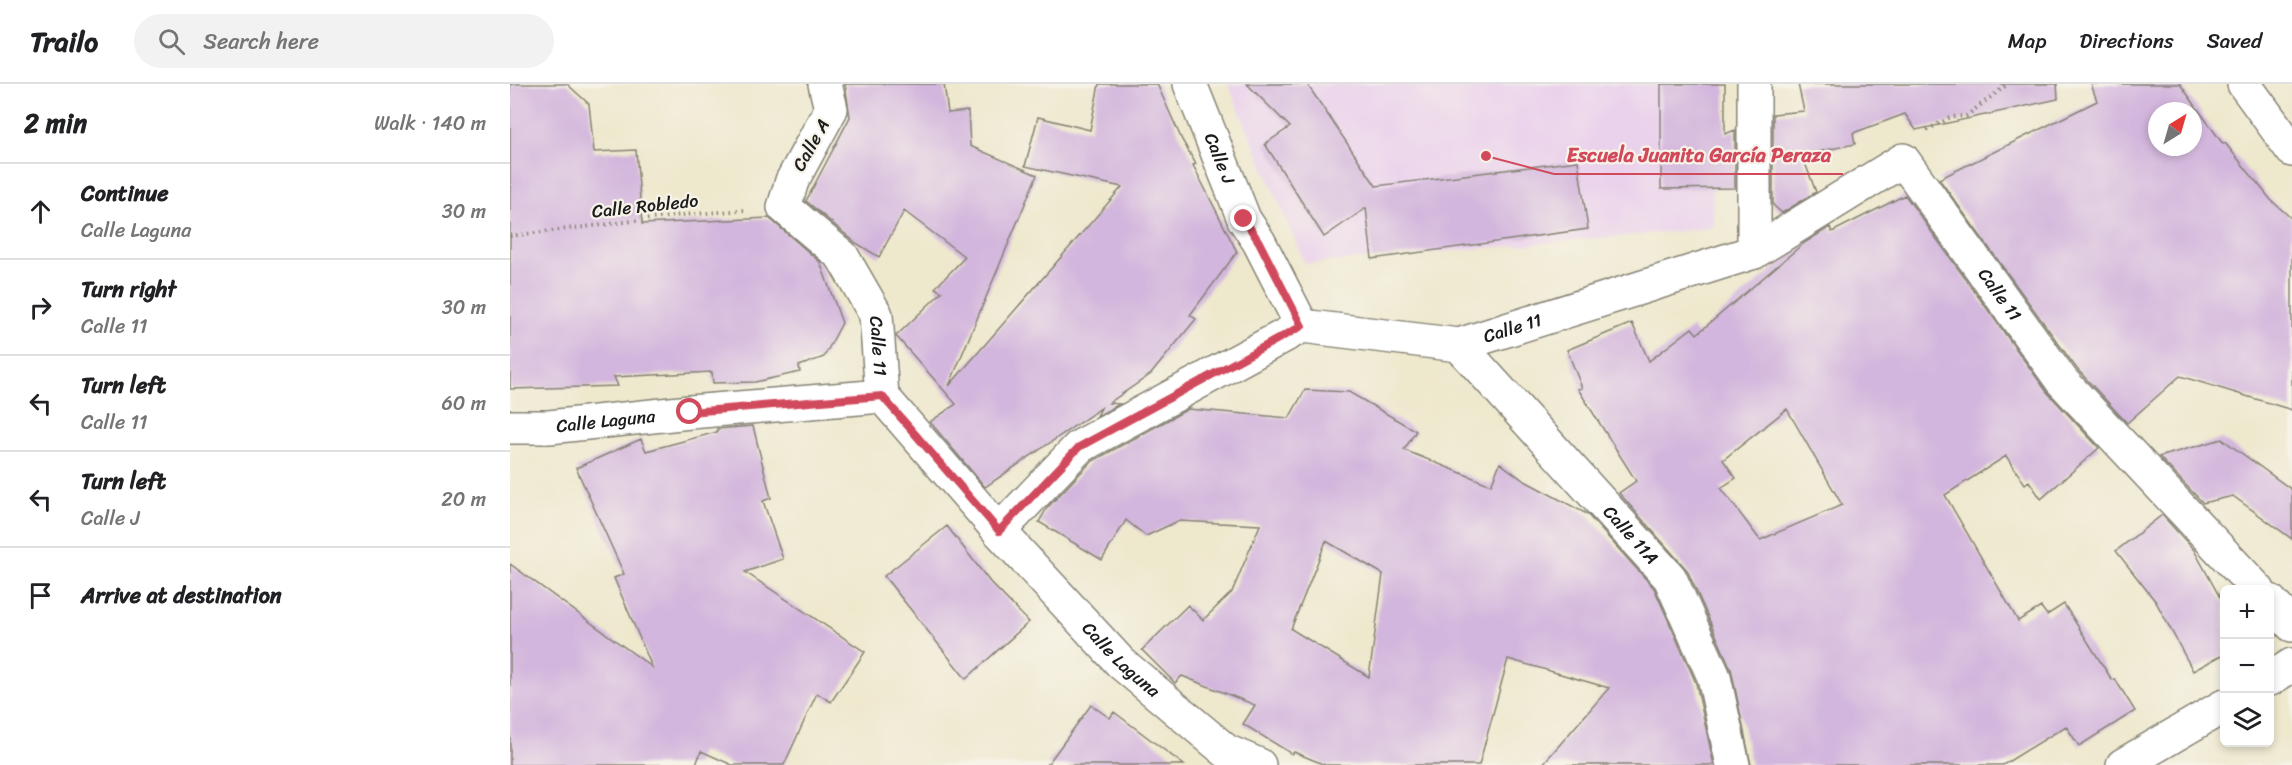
<!DOCTYPE html>
<meta charset="utf-8">
<style>
body{margin:0;font-family:Sriracha,sans-serif;background:#f2f2f2;color:#202124}
.controls{position:absolute;right:18px;bottom:18px;display:grid;overflow:hidden;border-radius:9px;box-shadow:0 3px 9px #0003}
.controls button{width:54px;height:54px;display:grid;place-items:center;padding:0;border:0;border-bottom:2px solid #e0e0e0;background:#fff;color:#202124;font:30px sans-serif}
.compass{position:absolute;left:1638px;top:18px;width:54px;height:54px;border-radius:50%;background:#fff;box-shadow:0 3px 9px #0003;rotate:37deg}
.stop{position:absolute;width:18px;height:18px;margin:-14px;border:4px solid #d1495b;border-radius:50%;background:#fff}
.stop.end{background:#d1495b;border-color:#fff;box-shadow:0 2px 6px #0008}
.list{margin:0;padding:0;list-style:none}
h2{display:flex;justify-content:space-between;align-items:center;height:78px;margin:0;padding:0 24px;font-size:26px}
h2 small{font-size:20px;font-weight:400;color:#757577}
.list li{display:grid;grid-template-columns:39px 1fr auto;gap:18px;align-items:center;box-sizing:border-box;height:96px;padding:0 24px;border-top:2px solid #e0e0e0}
.list b{display:block;font-size:22px;white-space:nowrap}
.list p{margin:0;font-size:20px;white-space:nowrap;color:#757577}
.list em{font-size:20px;font-style:normal;color:#757577}
.icon{flex:none;width:33px;height:33px;fill:none;stroke:currentColor;stroke-width:2;stroke-linecap:round;stroke-linejoin:round}
.map{position:relative;flex:none;width:1782px;height:681px;overflow:hidden}
header{display:flex;align-items:center;gap:36px;box-sizing:border-box;height:84px;padding:0 30px;background:#fff;border-bottom:2px solid #e0e0e0}
header strong{font-size:28px}
nav{display:flex;gap:33px;margin-inline-start:auto;font-size:21px}
.search{width:420px;height:54px;background:#f2f2f2;display:flex;align-items:center;gap:15px;box-sizing:border-box;padding:0 21px;border-radius:33px;color:#757577;font-size:22px}
main{display:flex}
aside{flex:1;background:#fff}
.map>svg:first-child{display:block}
.built{fill:#ead1ec}
.building{fill:#d3b6dd;fill-rule:evenodd}
.lines{fill:none;stroke-linecap:round;stroke-linejoin:round}
.street-casing{stroke:#858274;stroke-width:36}
.path{stroke:#858274;stroke-width:4;stroke-dasharray:1.5 4.5;stroke-linecap:butt}
.street{stroke:#fff;stroke-width:33}
.route{stroke:#d1495b;stroke-width:8}
.labels{text-anchor:middle;stroke-width:4.5;stroke-linejoin:round;paint-order:stroke}
.street-label{font-size:18px;fill:#1c1c1c;stroke:#f7f3e8}
.leader{fill:none;stroke:#d1495b;stroke-width:2}
.callout-dot{fill:#d1495b;stroke:#f7f3e8;stroke-width:2}
.callout-label{font-size:20px;text-anchor:middle;font-weight:bold;fill:#d1495b;stroke:#f7f3e8;stroke-width:4.5;stroke-linejoin:round;paint-order:stroke}
</style>
<header>
<strong>Trailo</strong>
<div class="search"><svg class="icon" aria-label="search" viewBox="0 0 24 24"><circle cx="10" cy="10" r="6"/><path d="M15 15l6 6"/></svg>Search here</div>
<nav><a>Map</a><a>Directions</a><a>Saved</a></nav>
</header>
<main>
<aside>
<h2>2 min<small>Walk · 140 m</small></h2>
<ul class="list">
<li><svg class="icon" aria-label="ahead" viewBox="0 0 24 24"><path d="M12 20V5M6 11l6-6 6 6"/></svg><div><b>Continue</b><p>Calle Laguna</p></div><em>30 m</em></li>
<li><svg class="icon" aria-label="right" viewBox="0 0 24 24"><path d="M7 20v-9h11M14 6l5 5-5 5"/></svg><div><b>Turn right</b><p>Calle 11</p></div><em>30 m</em></li>
<li><svg class="icon" aria-label="left" viewBox="0 0 24 24"><path d="M17 20v-9H6M10 6l-5 5 5 5"/></svg><div><b>Turn left</b><p>Calle 11</p></div><em>60 m</em></li>
<li><svg class="icon" aria-label="left" viewBox="0 0 24 24"><path d="M17 20v-9H6M10 6l-5 5 5 5"/></svg><div><b>Turn left</b><p>Calle J</p></div><em>20 m</em></li>
<li><svg class="icon" aria-label="arrive" viewBox="0 0 24 24"><path d="M6 21V4h12l-3 4 3 4H6"/></svg><div><b>Arrive at destination</b></div></li>
</ul>
</aside>
<div class="map">
<svg width="1782" height="681" viewBox="0 0 1782 681">
<rect width="100%" height="100%" fill="#f7f3e8"/>
<filter id="ink" filterUnits="userSpaceOnUse"><feTurbulence type="fractalNoise" baseFrequency=".0167" numOctaves="2"/><feDisplacementMap in="SourceGraphic" scale="12" xChannelSelector="R" yChannelSelector="G"/><feConvolveMatrix kernelMatrix="1 2 1 2 8 2 1 2 1" color-interpolation-filters="sRGB"/></filter>
<filter id="wash" filterUnits="userSpaceOnUse"><feTurbulence type="fractalNoise" baseFrequency=".008" numOctaves="4" result="noise"/><feDisplacementMap in="SourceGraphic" scale="24" xChannelSelector="R" yChannelSelector="G"/><feGaussianBlur stdDeviation="1.35" result="paint"/><feColorMatrix in="noise" values="0 0 0 0 0 0 0 0 0 0 0 0 0 0 0 0 0 1.4 0 .05"/><feComposite in="paint" operator="in"/></filter>
<g filter="url(#wash)">
<rect width="100%" height="100%" fill="#eee8cd"/>
<path class="built" d="M 718,0 L 1203,0 L 1203,144 L 795,180 Z"/>
<g id="blocks">
<path class="building" d="M 0,0 L 57,0 L 79,20 L 84,68 L 126,66 L 132,140 L 259,134 L 310,178 L 332,239 L 314,273 L 289,282 L 290,288 L 245,298 L 203,299 L 202,288 L 104,293 L 108,302 L 0,305 Z
M 335,0 L 434,0 L 438,29 L 458,27 L 460,62 L 527,91 L 439,302 L 612,103 L 515,82 L 528,33 L 580,46 L 589,0 L 647,0 L 672,56 L 686,80 L 683,81 L 727,168 L 680,231 L 686,235 L 641,290 L 599,319 L 610,320 L 587,332 L 591,324 L 475,403 L 420,338 L 446,320 L 386,252 L 432,208 L 425,204 L 455,173 L 394,127 L 369,173 L 346,159 L 296,117 L 340,33 Z
M 737,0 L 797,0 L 866,102 L 1068,77 L 1078,145 L 862,175 L 856,124 L 814,153 L 755,60 L 780,43 Z
M 1151,0 L 1215,0 L 1215,50 L 1225,46 L 1225,104 L 1151,105 Z
M 1288,0 L 1547,0 L 1548,15 L 1406,46 L 1395,30 L 1343,49 L 1345,60 L 1292,71 L 1306,108 L 1272,129 L 1263,121 L 1263,30 L 1294,27 Z
M 1581,0 L 1670,0 L 1713,60 L 1715,59 L 1761,116 L 1782,135 L 1782,326 L 1670,292 L 1617,339 L 1567,285 L 1429,95 L 1587,17 ZM 1647,27 L 1683,27 L 1683,63 L 1647,63 Z
M 1395,111 L 1537,308 L 1589,364 L 1531,415 L 1519,397 L 1515,400 L 1496,372 L 1435,411 L 1508,537 L 1531,523 L 1537,531 L 1554,520 L 1602,596 L 1605,595 L 1625,627 L 1569,662 L 1556,642 L 1493,681 L 1241,681 L 1221,585 L 1177,486 L 1109,409 L 1126,397 L 1068,305 L 1072,304 L 1057,266 L 1122,239 L 1139,277 L 1182,244 L 1187,250 L 1294,159 L 1320,143 L 1322,148 ZM 1277,325 L 1332,421 L 1250,456 L 1211,404 L 1226,394 L 1213,376 Z
M 795,306 L 839,308 L 906,347 L 894,366 L 981,401 L 990,379 L 1013,396 L 1077,430 L 1144,504 L 1186,599 L 1204,681 L 1032,681 L 1099,604 L 998,575 L 969,681 L 815,681 L 784,668 L 782,670 L 733,640 L 745,621 L 672,592 L 665,599 L 632,566 L 678,521 L 693,536 L 722,508 L 750,441 L 668,437 L 636,452 L 616,436 L 592,476 L 529,438 L 537,424 L 581,378 L 678,325 L 779,334 ZM 816,457 L 873,490 L 859,593 L 781,545 Z
M 243,342 L 261,414 L 253,417 L 273,475 L 235,488 L 355,568 L 321,618 L 307,609 L 274,681 L 222,681 L 191,667 L 186,681 L 0,681 L 0,480 L 142,583 L 104,494 L 114,490 L 66,384 L 131,355 L 136,367 L 207,348 L 207,345 Z
M 1712,355 L 1782,406 L 1782,455 L 1723,412 L 1693,419 L 1649,373 Z
M 1652,431 L 1684,466 L 1714,521 L 1714,570 L 1683,587 L 1646,518 L 1606,467 Z
M 437,442 L 480,498 L 519,538 L 456,595 L 374,492 Z
M 581,621 L 600,634 L 604,628 L 674,681 L 537,681 Z"/>
</g>
</g>
<g filter="url(#ink)">
<use href="#blocks" fill-opacity="0" stroke="#858274" stroke-width="1.5"/>
<g class="lines">
<defs>
<g id="street">
<path id="s1" d="M 315,0 L 321,25 L 282,97 L 274,123 L 332,172 L 366,231 L 372,312 L 489,447 L 611,579 L 716,667 L 749,681"/>
<path id="s2" d="M 680,0 L 734,135 L 749,158 L 792,242"/>
<path d="M 1734,0 L 1782,66"/>
<path d="M 1244,168 L 1244,0"/>
<path id="s3" d="M 949,261 L 1160,494 L 1204,593 L 1223,681"/>
<path id="s4" d="M 0,343 L 39,343 L 180,328 L 372,312"/>
<path id="s5" d="M 489,447 L 569,363 L 792,242 L 949,261 L 1244,168 L 1393,76 L 1552,297 L 1748,506"/>
<path d="M 1760,517 L 1782,541"/>
<path d="M 1760,595 L 1782,581"/>
<path d="M 1613,681 L 1714,622"/>
</g>
</defs>
<use href="#street" class="street-casing"/>
<path class="path" d="M 1417,46 L 1441,33 L 1456,32 L 1498,0
M 0,152 L 173,131 L 235,126"/>
<use href="#street" class="street"/>
</g>
</g>
<g class="lines" filter="url(#ink)">
<path class="route" d="M 180,328 L 372,312 L 489,447 L 569,363 L 792,242 L 749,158 L 734,135"/>
</g>
<g class="labels">
<g class="street-label">
<text transform="translate(301 61) rotate(-61)" y="6">Calle A</text>
<text dy="6" stroke="none"><textPath href="#s2" startOffset="80">Calle J</textPath></text>
<text transform="translate(135 122) rotate(-6)" y="6">Calle Robledo</text>
<text dy="6" stroke="none"><textPath href="#s5" startOffset="1178">Calle 11</textPath></text>
<text dy="6" stroke="none"><textPath href="#s5" startOffset="584">Calle 11</textPath></text>
<text dy="6" stroke="none"><textPath href="#s1" startOffset="310">Calle 11</textPath></text>
<text dy="6" stroke="none"><textPath href="#s4" startOffset="96">Calle Laguna</textPath></text>
<text dy="6" stroke="none"><textPath href="#s3" startOffset="256">Calle 11A</textPath></text>
<text dy="6" stroke="none"><textPath href="#s1" startOffset="716">Calle Laguna</textPath></text>
</g>
</g>
<path class="leader" d="M976 72L1044 90H1333"/>
<circle class="callout-dot" cx="976" cy="72" r="6"/>
<g class="callout-label">
<text x="1189" y="78">Escuela Juanita García Peraza</text>
</g>
</svg>
<div class="controls">
<button>+</button>
<button>−</button>
<button><svg class="icon" aria-label="layers" viewBox="0 0 24 24"><path d="M12 4l9 5-9 5-9-5zM3 14l9 5 9-5"/></svg></button>
</div>
<svg class="compass" viewBox="-18 -18 36 36"><path d="M0-13l5 13h-10z" fill="#e53935"/><path d="M0 13l5-13h-10z" fill="#757577"/></svg>
<div class="stop" style="left:180px;top:328px"></div>
<div class="stop end" style="left:734px;top:135px"></div>
</div>
</main>
